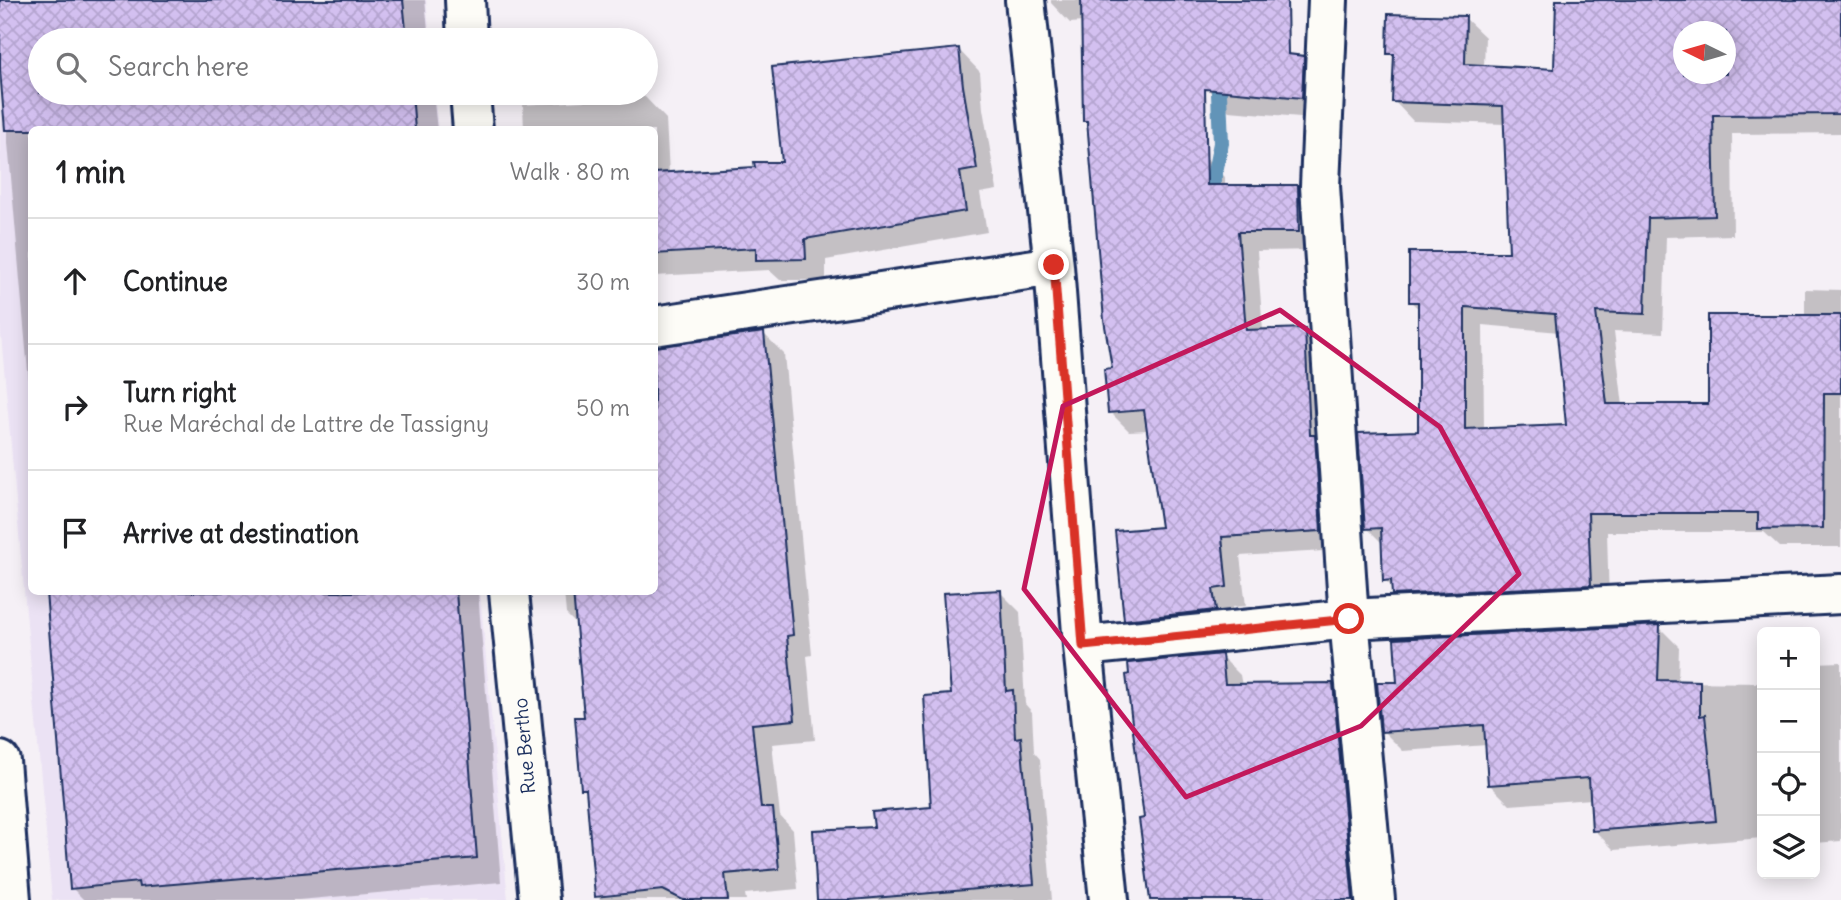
<!DOCTYPE html>
<meta charset="utf-8">
<style>
body{margin:0;font-family:Delius,sans-serif;background:#f6f6f6;color:#202124}
.controls{position:absolute;right:21px;bottom:21px;display:grid;overflow:hidden;border-radius:10px;box-shadow:0 4px 18px #0003}
.controls button{width:63px;height:63px;display:grid;place-items:center;padding:0;border:0;border-bottom:2px solid #e0e0e0;background:#fff;color:#202124;font:35px sans-serif}
.compass{position:absolute;left:1673px;top:21px;width:63px;height:63px;border-radius:50%;background:#fff;box-shadow:0 4px 18px #0003;rotate:275deg}
.stop{position:absolute;width:21px;height:21px;margin:-16px;border:5px solid #d93025;border-radius:50%;background:#fff}
.stop.end{background:#d93025;border-color:#fff;box-shadow:0 2px 7px #0008}
.list{margin:0;padding:0;list-style:none}
h2{display:flex;justify-content:space-between;align-items:center;height:91px;margin:0;padding:0 28px;font-size:30px}
h2 small{font-size:23px;font-weight:400;color:#757577}
.list li{display:grid;grid-template-columns:46px 1fr auto;gap:21px;align-items:center;box-sizing:border-box;height:126px;padding:0 28px;border-top:2px solid #e0e0e0}
.list b{display:block;font-size:26px;white-space:nowrap}
.list p{margin:0;font-size:23px;white-space:nowrap;color:#757577}
.list em{font-size:23px;font-style:normal;color:#757577}
.icon{flex:none;width:38px;height:38px;fill:none;stroke:currentColor;stroke-width:2;stroke-linecap:round;stroke-linejoin:round}
.map{position:relative;flex:none;width:1841px;height:900px;overflow:hidden}
.search{position:absolute;background:#fff;box-shadow:0 4px 18px #0003;left:28px;top:28px;width:630px;height:77px;display:flex;align-items:center;gap:18px;box-sizing:border-box;padding:0 24px;border-radius:38px;color:#757577;font-size:26px}
.panel{position:absolute;background:#fff;box-shadow:0 4px 18px #0003;left:28px;top:126px;width:630px;height:469px;border-radius:10px}
.map>svg:first-child{display:block}
.built{fill:#ebe2f4}
.shadow{fill:#0003;fill-rule:evenodd}
.lines{fill:none;stroke-linecap:round;stroke-linejoin:round}
.stream{stroke:#6294b8;stroke-width:16}
.building{fill:url(#building-cross-hatch);stroke:#1b2f5e;stroke-width:2;fill-rule:evenodd}
.minor-casing{stroke:#1b2f5e;stroke-width:44}
.minor{stroke:#fdfcf7;stroke-width:38}
.route{stroke:#d93025;stroke-width:9}
.marked{fill:none;stroke:#c2185b;stroke-width:5;stroke-linejoin:round}
.labels{text-anchor:middle;stroke-width:5;stroke-linejoin:round;paint-order:stroke}
.street-label{font-size:19px;fill:#1b2f5e;stroke:#fdfcf7}
</style>
<div class="map">
<svg width="1841" height="900" viewBox="0 0 1841 900">
<defs>
<pattern id="building-cross-hatch" width="8" height="8" patternUnits="userSpaceOnUse" patternTransform="scale(1.75)"><rect width="8" height="8" fill="#d3c0f0"/><path d="M0 0l8 8M0 8l8-8" fill="none" stroke="#b5a5d0"/></pattern>
</defs>
<rect width="100%" height="100%" fill="#f5f0f6"/>
<filter id="ink" filterUnits="userSpaceOnUse"><feTurbulence type="fractalNoise" baseFrequency=".0143" numOctaves="2"/><feDisplacementMap in="SourceGraphic" scale="14" xChannelSelector="R" yChannelSelector="G"/><feConvolveMatrix kernelMatrix="1 2 1 2 8 2 1 2 1" color-interpolation-filters="sRGB"/></filter>
<g filter="url(#ink)">
<path class="built" d="M 0,0 L 426,0 L 430,40 L 40,40 L 40,93 L 434,93 L 438,129 L 32,130 L 32,592 L 480,592 L 508,900 L 52,900 L 0,324 Z"/>
<path class="shadow" d="M 0,0 L 425,0 L 429,40 L 40,40 L 40,93 L 433,93 L 437,130 L 32,130 L 32,418 L 0,51 Z
M 1051,0 L 1188,0 L 1206,158 L 1225,177 L 1225,187 L 1297,186 L 1317,206 L 1317,250 L 1257,251 L 1263,331 L 1305,330 L 1324,349 L 1340,550 L 1240,556 L 1246,606 L 1232,607 L 1235,629 L 1145,638 L 1125,619 L 1163,528 L 1149,430 L 1129,431 L 1110,412 L 1114,370 L 1089,125 L 1085,120 L 1083,22 L 1070,23 L 1051,3 Z
M 1696,0 L 1841,0 L 1841,133 L 1732,134 L 1733,235 L 1666,237 L 1663,333 L 1614,331 L 1623,406 L 1710,406 L 1805,317 L 1805,289 L 1841,290 L 1841,547 L 1780,547 L 1764,532 L 1607,532 L 1609,604 L 1413,614 L 1393,594 L 1393,588 L 1385,580 L 1384,545 L 1367,528 L 1420,433 L 1420,310 L 1410,301 L 1511,253 L 1505,124 L 1413,121 L 1394,101 L 1395,59 L 1389,53 L 1465,18 L 1485,37 L 1484,67 L 1556,70 ZM 1684,32 L 1726,32 L 1726,74 L 1684,74 ZM 1483,325 L 1559,332 L 1568,427 L 1484,430 Z
M 959,50 L 980,72 L 983,109 L 997,190 L 980,193 L 987,232 L 826,260 L 826,280 L 780,280 L 769,270 L 654,276 L 654,130 L 524,130 L 523,105 L 645,97 L 666,119 L 669,174 L 756,169 L 784,164 Z
M 1303,57 L 1326,80 L 1324,119 L 1229,111 L 1207,88 Z
M 763,333 L 784,354 L 812,655 L 807,656 L 815,740 L 772,744 L 780,816 L 793,830 L 798,889 L 745,894 L 746,900 L 601,900 L 597,896 L 588,794 L 583,788 L 586,718 L 577,625 L 566,614 L 564,592 L 654,592 Z
M 46,592 L 478,592 L 501,882 L 299,900 L 84,900 L 72,888 Z
M 1000,592 L 1020,612 L 1025,704 L 1032,712 L 1034,752 L 1040,759 L 1052,900 L 819,900 L 875,828 L 933,809 L 952,696 Z
M 1659,627 L 1679,647 L 1678,682 L 1762,683 L 1762,838 L 1614,850 L 1594,830 L 1592,799 L 1510,805 L 1490,785 L 1487,745 L 1403,751 L 1383,731 L 1398,683 Z
M 1221,656 L 1240,675 L 1242,686 L 1332,685 L 1352,704 L 1370,900 L 1151,900 L 1146,819 Z
M 1841,662 L 1841,841 L 1815,843 L 1815,663 Z"/>
<g class="lines">
<path class="stream" d="M 1208,206 L 1221,143 L 1218,69"/>
</g>
<path class="building" d="M 0,0 L 403,0 L 407,40 L 40,40 L 40,93 L 412,93 L 415,130 L 5,130 L 0,70 Z
M 1081,0 L 1287,0 L 1288,54 L 1304,56 L 1302,98 L 1205,89 L 1207,185 L 1298,185 L 1299,232 L 1238,232 L 1246,330 L 1305,328 L 1310,435 L 1315,435 L 1321,531 L 1222,537 L 1227,587 L 1213,589 L 1216,610 L 1124,620 L 1115,531 L 1161,527 L 1144,410 L 1108,413 L 1104,369 L 1112,368 L 1104,320 L 1087,121 L 1083,121 Z
M 1556,0 L 1841,0 L 1841,114 L 1713,115 L 1715,216 L 1648,218 L 1645,314 L 1596,312 L 1607,404 L 1708,404 L 1708,315 L 1841,315 L 1841,393 L 1824,393 L 1823,528 L 1758,529 L 1758,513 L 1588,513 L 1591,585 L 1392,595 L 1391,580 L 1383,581 L 1381,528 L 1365,529 L 1358,433 L 1418,431 L 1418,302 L 1409,302 L 1409,252 L 1509,252 L 1503,106 L 1392,102 L 1394,54 L 1387,54 L 1388,14 L 1466,16 L 1465,64 L 1554,69 ZM 1684,32 L 1726,32 L 1726,74 L 1684,74 ZM 1465,307 L 1555,314 L 1566,425 L 1465,429 Z
M 959,48 L 963,86 L 977,169 L 960,172 L 966,211 L 805,239 L 806,259 L 756,260 L 756,248 L 654,254 L 654,173 L 755,167 L 754,162 L 782,162 L 772,67 Z
M 764,332 L 793,635 L 787,636 L 795,720 L 752,724 L 761,808 L 773,808 L 779,869 L 725,874 L 728,900 L 683,900 L 663,890 L 595,897 L 586,789 L 581,789 L 575,717 L 584,717 L 573,592 L 654,592 L 654,347 Z
M 1001,590 L 1006,691 L 1013,690 L 1015,738 L 1021,737 L 1034,884 L 851,900 L 817,900 L 813,830 L 874,827 L 872,812 L 931,807 L 924,696 L 951,694 L 943,593 Z
M 46,592 L 456,592 L 477,858 L 139,887 L 138,882 L 70,889 Z
M 1660,625 L 1658,680 L 1700,681 L 1700,716 L 1705,715 L 1716,821 L 1592,831 L 1589,778 L 1488,785 L 1484,725 L 1381,732 L 1377,682 L 1397,682 L 1394,639 Z
M 1222,654 L 1225,684 L 1333,683 L 1353,900 L 1150,900 L 1139,819 L 1144,818 L 1126,675 L 1129,674 L 1128,663 Z"/>
<g class="lines">
<defs>
<path id="minor" d="M 465,0 L 467,40
M 1025,0 L 1054,266 L 1083,646 L 1109,900
M 1328,0 L 1320,186 L 1349,619 L 1375,900
M 470,93 L 473,130
M 654,326 L 1054,266
M 509,592 L 539,900
M 1083,646 L 1349,619 L 1841,594
M 0,761 L 11,900"/>
</defs>
<use href="#minor" class="minor-casing"/>
<use href="#minor" class="minor"/>
</g>
</g>
<g class="lines" filter="url(#ink)">
<path class="route" d="M 1054,265 L 1083,646 L 1349,619"/>
</g>
<path class="marked" d="M 1280,310 L 1440,427 L 1519,574 L 1361,726 L 1186,797 L 1024,589 L 1063,406 Z"/>
<g class="labels">
<g class="street-label">
<text transform="translate(524 746) rotate(-95)" y="7">Rue Bertho</text>
</g>
</g>
</svg>
<div class="controls">
<button>+</button>
<button>−</button>
<button><svg class="icon" aria-label="locate" viewBox="0 0 24 24"><circle cx="12" cy="12" r="6"/><path d="M12 2v4M12 18v4M2 12h4M18 12h4"/></svg></button>
<button><svg class="icon" aria-label="layers" viewBox="0 0 24 24"><path d="M12 4l9 5-9 5-9-5zM3 14l9 5 9-5"/></svg></button>
</div>
<svg class="compass" viewBox="-18 -18 36 36"><path d="M0-13l5 13h-10z" fill="#e53935"/><path d="M0 13l5-13h-10z" fill="#757577"/></svg>
<div class="stop" style="left:1349px;top:619px"></div>
<div class="stop end" style="left:1054px;top:265px"></div>
<div class="search"><svg class="icon" aria-label="search" viewBox="0 0 24 24"><circle cx="10" cy="10" r="6"/><path d="M15 15l6 6"/></svg>Search here</div>
<section class="panel">
<h2>1 min<small>Walk · 80 m</small></h2>
<ul class="list">
<li><svg class="icon" aria-label="ahead" viewBox="0 0 24 24"><path d="M12 20V5M6 11l6-6 6 6"/></svg><div><b>Continue</b></div><em>30 m</em></li>
<li><svg class="icon" aria-label="right" viewBox="0 0 24 24"><path d="M7 20v-9h11M14 6l5 5-5 5"/></svg><div><b>Turn right</b><p>Rue Maréchal de Lattre de Tassigny</p></div><em>50 m</em></li>
<li><svg class="icon" aria-label="arrive" viewBox="0 0 24 24"><path d="M6 21V4h12l-3 4 3 4H6"/></svg><div><b>Arrive at destination</b></div></li>
</ul>
</section>
</div>
